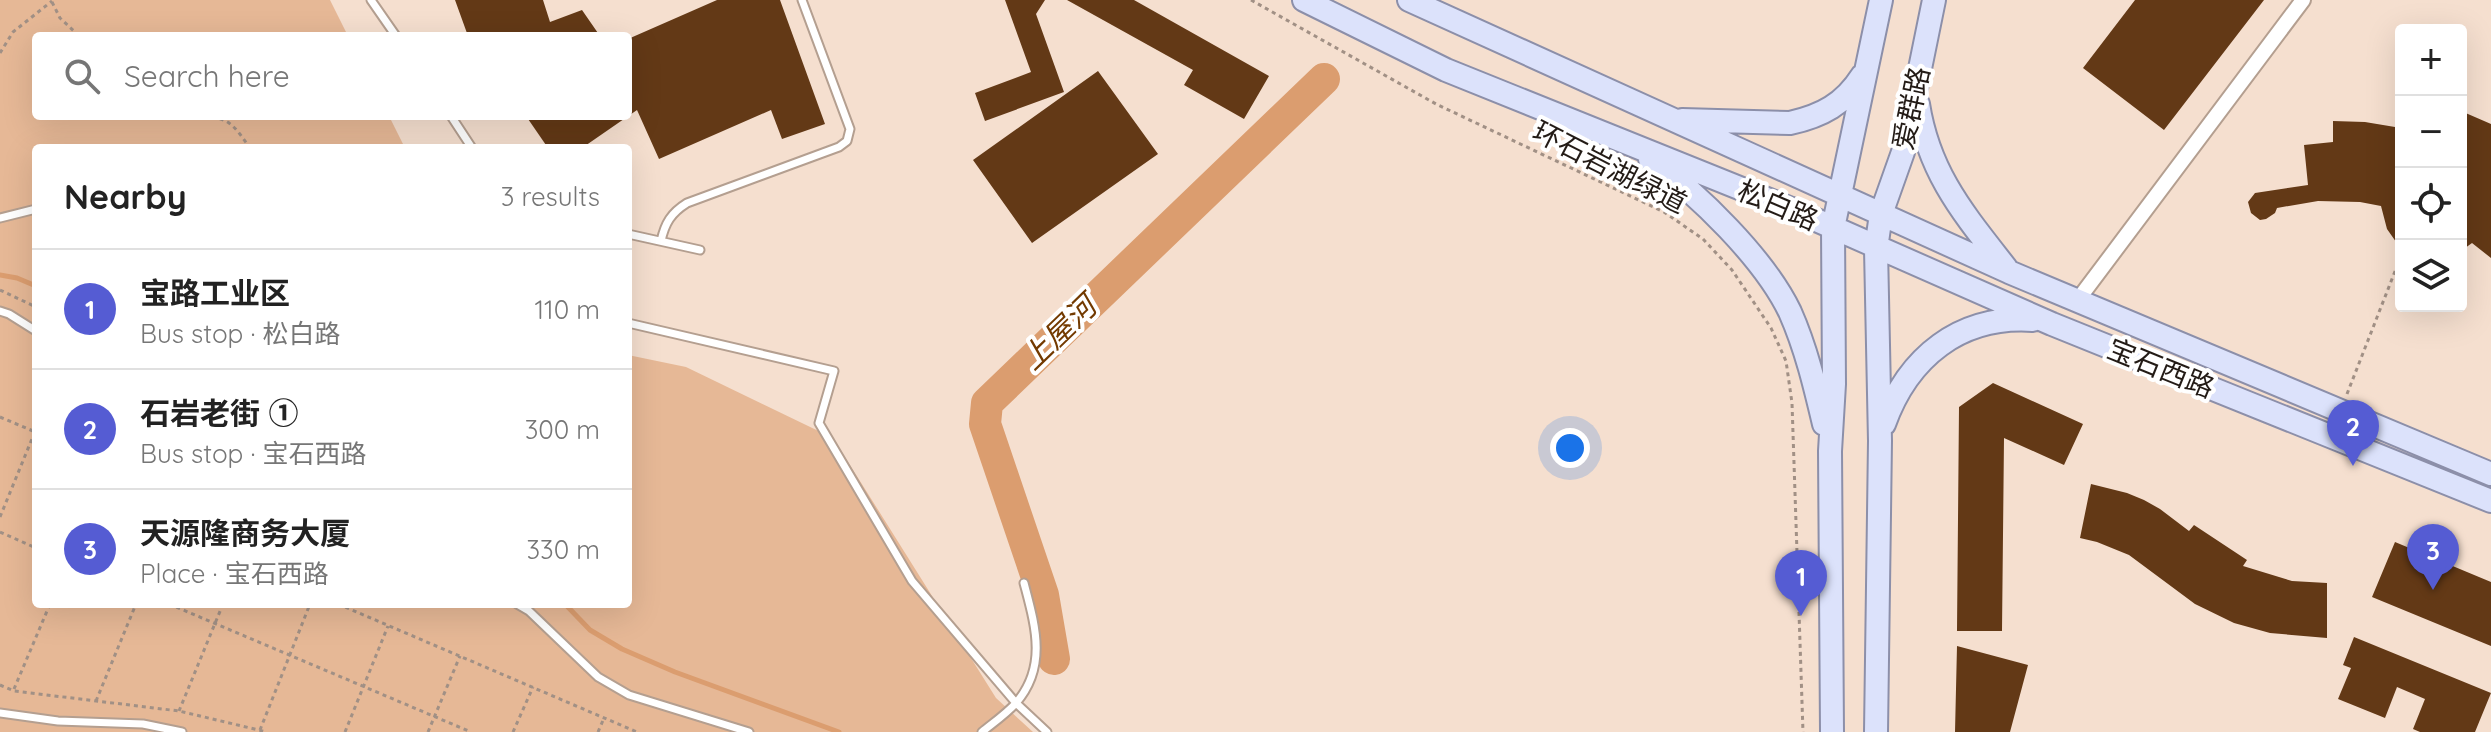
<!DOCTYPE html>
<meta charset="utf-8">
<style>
body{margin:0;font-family:Quicksand,"Noto Sans SC",sans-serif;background:#f6f6f6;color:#222}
.controls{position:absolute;right:24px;top:24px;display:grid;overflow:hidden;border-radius:8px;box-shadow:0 8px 32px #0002}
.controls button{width:72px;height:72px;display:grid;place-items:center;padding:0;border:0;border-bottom:2px solid #e0e0e0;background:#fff;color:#222;font:40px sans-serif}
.you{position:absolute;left:1570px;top:448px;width:28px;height:28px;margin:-20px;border:6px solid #fff;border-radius:50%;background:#1a73e8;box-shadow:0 0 0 12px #1a73e833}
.badge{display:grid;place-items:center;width:52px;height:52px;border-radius:50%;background:#555cd3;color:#fff;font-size:26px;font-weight:700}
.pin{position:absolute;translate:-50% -66px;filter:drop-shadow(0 2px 4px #0008)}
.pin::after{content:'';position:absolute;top:42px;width:28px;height:24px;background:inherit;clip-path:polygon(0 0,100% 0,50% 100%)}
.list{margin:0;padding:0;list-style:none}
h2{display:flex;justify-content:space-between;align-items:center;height:104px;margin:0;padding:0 32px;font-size:34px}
h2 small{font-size:26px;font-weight:400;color:#767676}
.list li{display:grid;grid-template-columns:52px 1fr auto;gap:24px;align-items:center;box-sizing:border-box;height:120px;padding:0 32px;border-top:2px solid #e0e0e0}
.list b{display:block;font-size:30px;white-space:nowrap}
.list p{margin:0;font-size:26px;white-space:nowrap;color:#767676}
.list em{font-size:26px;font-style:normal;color:#767676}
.icon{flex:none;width:44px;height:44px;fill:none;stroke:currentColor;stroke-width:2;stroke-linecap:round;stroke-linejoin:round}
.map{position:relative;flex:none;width:2491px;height:732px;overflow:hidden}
.search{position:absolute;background:#fff;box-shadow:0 8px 32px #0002;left:32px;top:32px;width:600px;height:88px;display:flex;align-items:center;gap:20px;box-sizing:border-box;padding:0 28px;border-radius:8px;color:#767676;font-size:30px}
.panel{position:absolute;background:#fff;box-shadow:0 8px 32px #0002;left:32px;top:144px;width:600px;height:464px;border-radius:8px}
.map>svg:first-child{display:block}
.green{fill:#e6b896}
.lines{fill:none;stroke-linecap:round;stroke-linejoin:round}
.stream{stroke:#db9d6f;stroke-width:5}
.river{stroke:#db9d6f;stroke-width:32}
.building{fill:#633916}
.lane-casing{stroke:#b49f90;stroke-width:11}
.street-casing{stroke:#b49f90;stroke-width:18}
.primary-casing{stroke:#8c8fa9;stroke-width:26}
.path{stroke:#a19085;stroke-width:3;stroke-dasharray:4 4;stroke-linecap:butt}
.lane{stroke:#fff;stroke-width:7}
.street{stroke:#fff;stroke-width:14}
.primary{stroke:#dce2fb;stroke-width:22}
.labels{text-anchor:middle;stroke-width:8;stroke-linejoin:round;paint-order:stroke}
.street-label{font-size:28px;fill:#231b16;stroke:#fff}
.water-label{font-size:30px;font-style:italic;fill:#733a00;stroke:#fff}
</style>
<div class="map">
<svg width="2491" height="732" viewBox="0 0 2491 732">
<rect width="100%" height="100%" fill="#f5dfcf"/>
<path class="green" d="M 0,0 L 330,0 L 348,36 L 36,36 L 36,116 L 389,116 L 405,148 L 36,148 L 36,604 L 628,604 L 628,355 L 686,367 L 833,438 L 996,698 L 1033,732 L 0,732 Z"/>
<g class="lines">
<path class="stream" d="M 0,275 L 17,278 L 36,286
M 565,604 L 590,630 L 622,649 L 675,672 L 839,732"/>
<path class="river" d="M 1054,659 L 1043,595 L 985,424 L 987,403 L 1324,79"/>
</g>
<path class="building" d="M 455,0 L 543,0 L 550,22 L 582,10 L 600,36 L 468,36 Z
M 717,0 L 780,0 L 825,124 L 782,139 L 771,110 L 659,159 L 637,110 L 582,148 L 548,148 L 526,116 L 628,116 L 628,39 Z
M 1005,0 L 1045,0 L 1036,14 L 1064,92 L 985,121 L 975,93 L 1031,72 Z
M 1067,0 L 1134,0 L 1269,76 L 1244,119 L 1184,85 L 1193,70 Z
M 2135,0 L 2264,0 L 2164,130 L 2083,68 Z
M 1098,71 L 1158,154 L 1032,243 L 973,160 Z
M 2461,111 L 2491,124 L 2491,258 L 2472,243 L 2461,251 Z
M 2333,121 L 2365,122 L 2401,128 L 2401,249 L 2387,229 L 2381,206 L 2360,202 L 2318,201 L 2277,208 L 2275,213 L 2266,219 L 2260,220 L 2251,213 L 2248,202 L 2255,193 L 2308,185 L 2304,145 L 2333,142 Z
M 1993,383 L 2083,424 L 2064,465 L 2004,438 L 2002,631 L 1957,631 L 1959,407 Z
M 2091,484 L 2127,493 L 2144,500 L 2160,509 L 2189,531 L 2194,525 L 2247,560 L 2243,566 L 2292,581 L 2327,583 L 2327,638 L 2270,633 L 2234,623 L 2195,604 L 2129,555 L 2097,542 L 2080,538 Z
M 2395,542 L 2491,582 L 2491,646 L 2372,597 Z
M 2354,637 L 2491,693 L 2475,732 L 2420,732 L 2413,729 L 2425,699 L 2397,687 L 2385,718 L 2338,699 L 2351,668 L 2343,665 Z
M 1957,646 L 2028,665 L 2010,732 L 1955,732 Z"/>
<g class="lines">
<defs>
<path id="lane" d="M 371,0 L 396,36
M 451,116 L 472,148
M 0,218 L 36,209
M 628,234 L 700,250
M 661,241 C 665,223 671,213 687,203 L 839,147 L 847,141 L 850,129 L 802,0
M 0,311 L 9,314 L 36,331
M 628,323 L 834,371 L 819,423 L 912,581 L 1016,703 L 1047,732
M 517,604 L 529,611 L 598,677 L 629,695 L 749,732
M 0,713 L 58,721 L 143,724 L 182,732
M 982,732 C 993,723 1006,714 1016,703 C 1048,666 1035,625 1024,583"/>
<path id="street" d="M 2077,301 L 2303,0"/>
<path id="primary" d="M 1304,0 L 1446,70 L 1789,208 L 2052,324 L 2491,501
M 1409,0 L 2009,272 L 2491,474
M 1918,104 C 1929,174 1964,214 2006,268
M 1682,120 L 1790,123 C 1822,116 1844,104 1862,76
M 1650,159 C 1698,194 1764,258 1790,312 C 1806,348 1815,386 1824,424
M 1884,424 C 1908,357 1960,315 2033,320
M 1832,732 L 1830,451 L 1834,384 L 1833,228 L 1881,0
M 1876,732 L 1880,441 L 1876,249 L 1881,214 L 1903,152 L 1934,0"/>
</defs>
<use href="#lane" class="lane-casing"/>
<use href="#street" class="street-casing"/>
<use href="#primary" class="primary-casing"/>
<path class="path" d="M 1251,0 L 1436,104 L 1664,212 L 1703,239 L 1732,270 L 1771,328 L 1786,361 L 1792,403 L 1803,732
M 52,2 L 60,18 L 79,36
M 0,53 L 13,32 L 52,1
M 188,116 C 197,119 205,118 215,118 C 232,119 241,136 250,148
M 0,290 L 36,307
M 2347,394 L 2401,256
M 0,417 L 33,431
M 0,517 L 36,429
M 0,532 L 36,548
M 169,604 L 471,732
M 338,604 L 637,732
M 0,685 L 14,691 L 179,711 L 267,732
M 14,689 L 50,604
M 96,701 L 136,604
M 179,711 L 223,604
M 260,730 L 310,604
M 345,732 L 388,626
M 428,732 L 460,656
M 513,732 L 533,687
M 598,732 L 604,718"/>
<use href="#lane" class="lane"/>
<use href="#street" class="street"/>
<use href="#primary" class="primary"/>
</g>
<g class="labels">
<g class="street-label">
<text transform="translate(1911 108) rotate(-78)" y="10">爱群路</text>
<text transform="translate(1610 167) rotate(27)" y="10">环石岩湖绿道</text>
<text transform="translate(1778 205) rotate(23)" y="10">松白路</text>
<text transform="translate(2161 368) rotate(22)" y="10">宝石西路</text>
</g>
<g class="water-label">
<text transform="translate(1059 333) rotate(-44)" y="10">上屋河</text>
</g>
</g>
</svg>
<div class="controls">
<button>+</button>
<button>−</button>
<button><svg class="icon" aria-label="locate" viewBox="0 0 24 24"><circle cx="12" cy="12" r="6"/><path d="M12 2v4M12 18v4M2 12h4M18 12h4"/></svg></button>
<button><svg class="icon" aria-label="layers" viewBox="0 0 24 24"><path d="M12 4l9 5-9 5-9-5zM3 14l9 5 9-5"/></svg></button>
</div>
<div class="you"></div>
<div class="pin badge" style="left:1801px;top:616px">1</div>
<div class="pin badge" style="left:2353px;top:466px">2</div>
<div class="pin badge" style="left:2433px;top:590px">3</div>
<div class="search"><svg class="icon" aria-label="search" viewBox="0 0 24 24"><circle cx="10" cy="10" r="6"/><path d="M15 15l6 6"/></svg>Search here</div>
<section class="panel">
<h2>Nearby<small>3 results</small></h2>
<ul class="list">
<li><span class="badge">1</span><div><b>宝路工业区</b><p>Bus stop · 松白路</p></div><em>110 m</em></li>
<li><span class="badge">2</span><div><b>石岩老街 ①</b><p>Bus stop · 宝石西路</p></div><em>300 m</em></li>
<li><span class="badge">3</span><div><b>天源隆商务大厦</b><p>Place · 宝石西路</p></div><em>330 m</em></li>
</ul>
</section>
</div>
